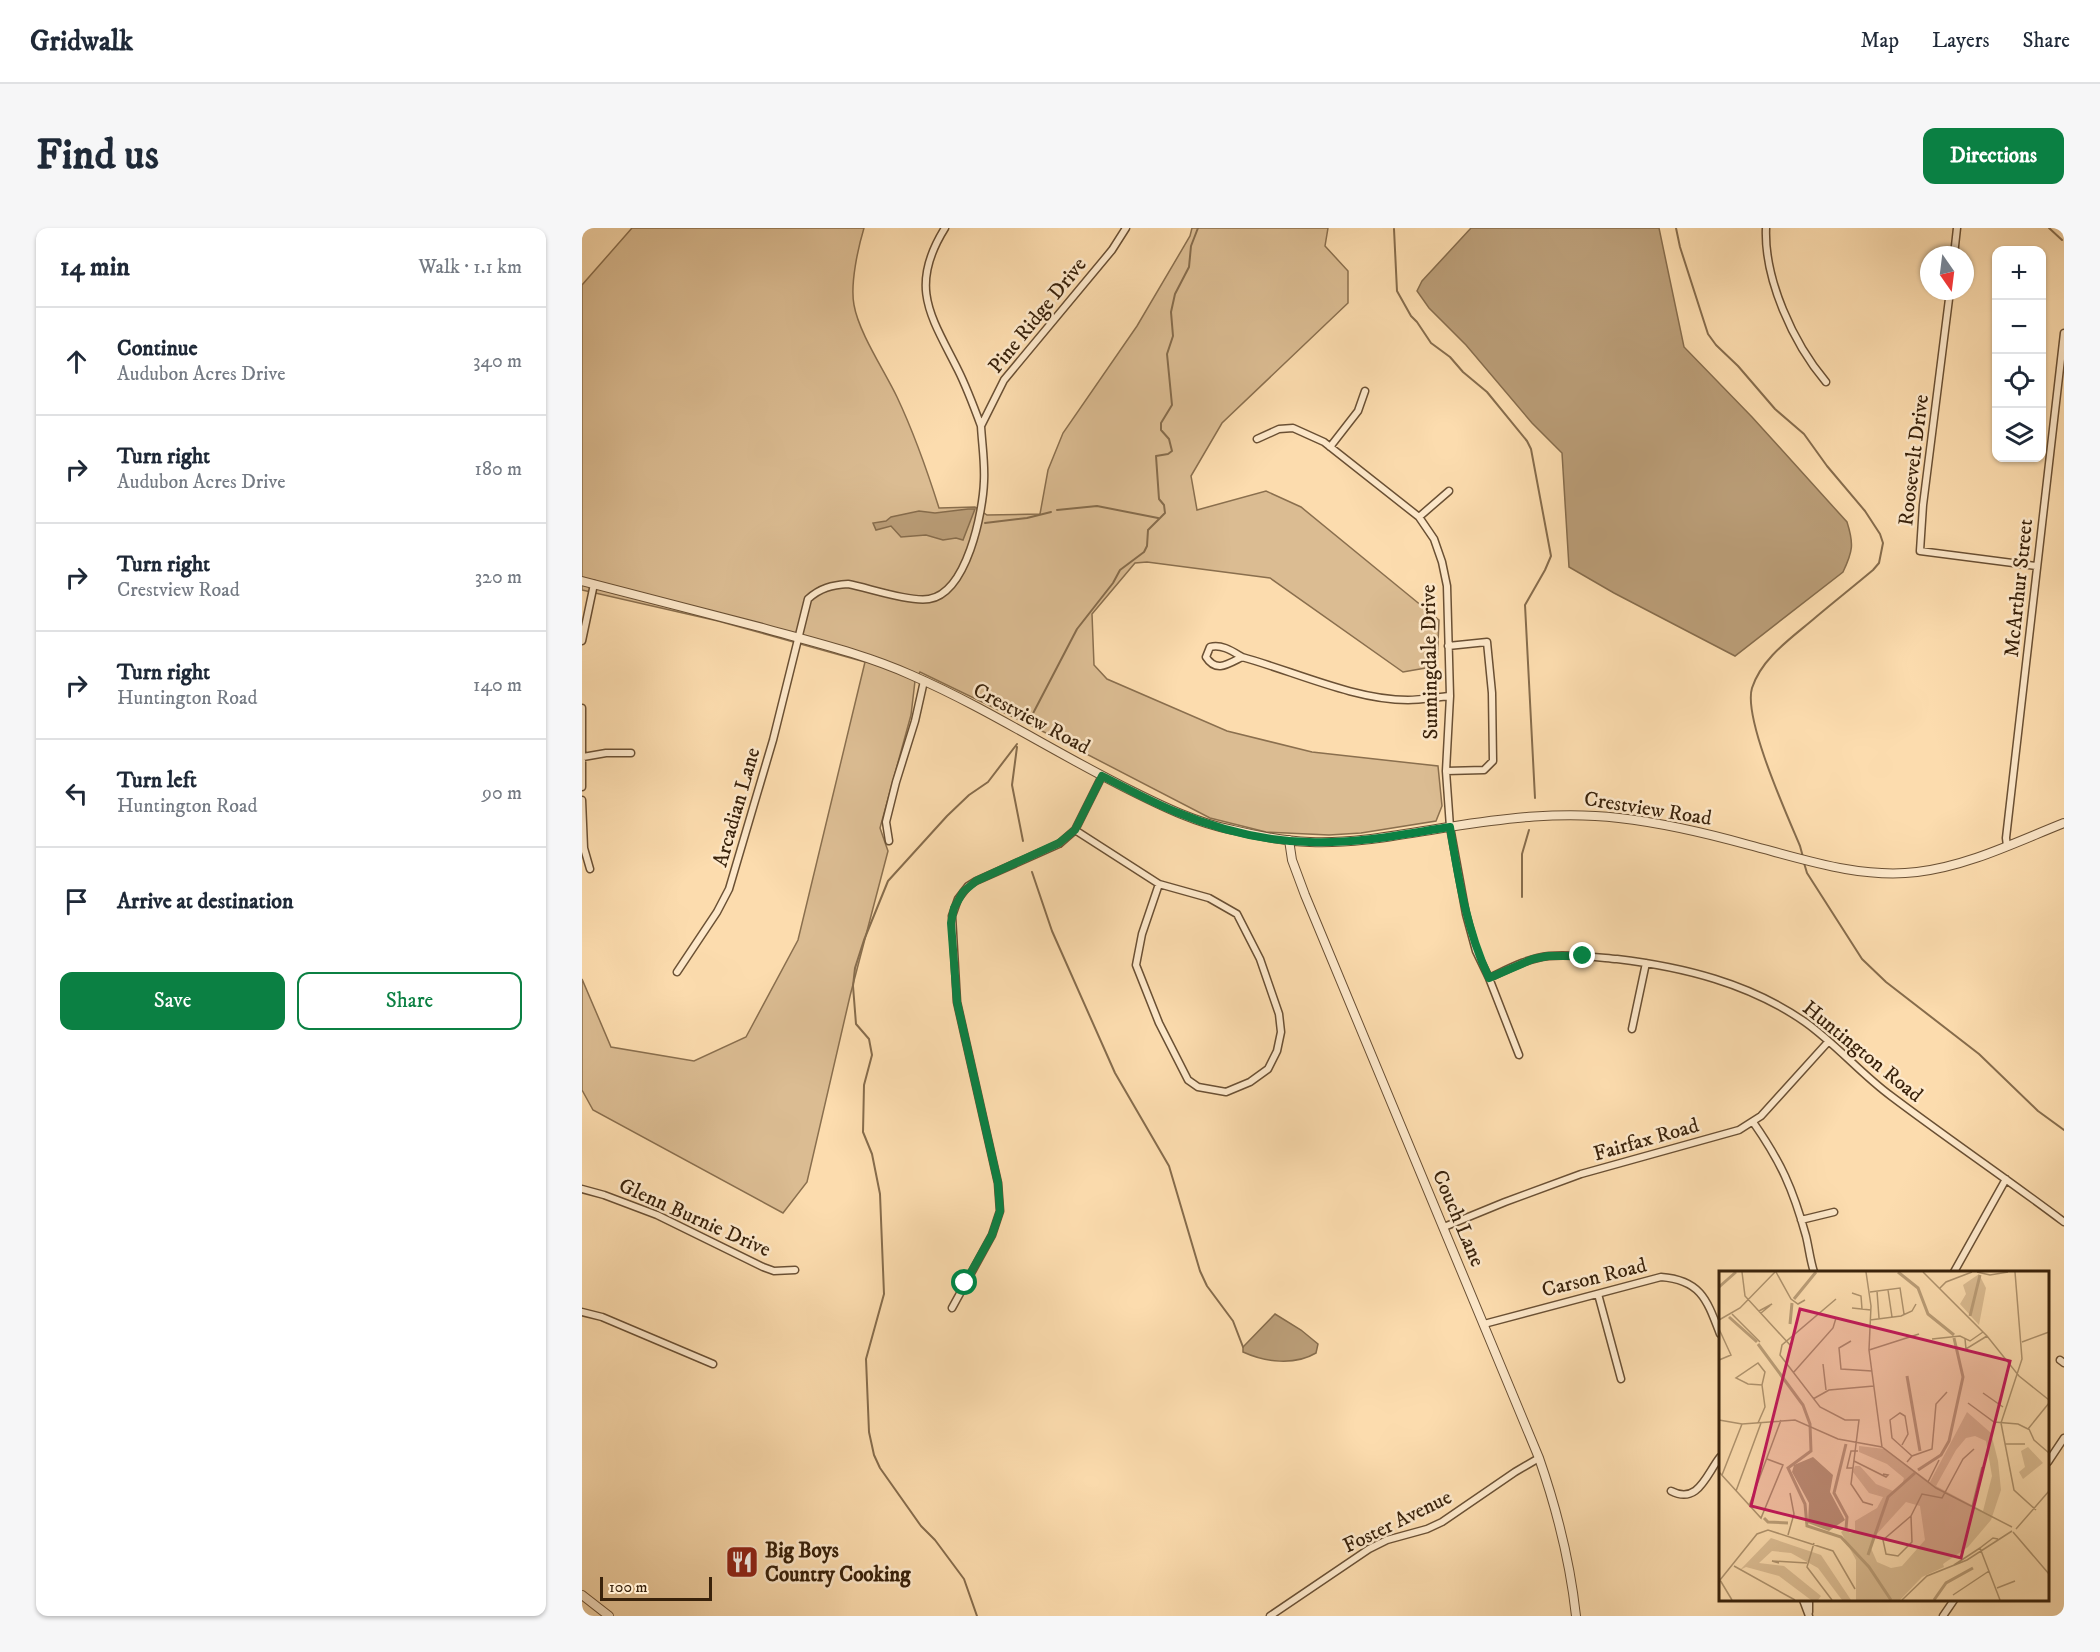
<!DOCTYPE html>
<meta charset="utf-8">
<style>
body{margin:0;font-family:"IM FELL DW Pica",serif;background:#f6f6f7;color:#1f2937}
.controls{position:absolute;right:18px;top:18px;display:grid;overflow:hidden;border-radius:12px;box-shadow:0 2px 4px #0004}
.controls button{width:54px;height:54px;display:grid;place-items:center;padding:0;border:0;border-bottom:2px solid #e0e1e3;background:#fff;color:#1f2937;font:30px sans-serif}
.compass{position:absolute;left:1338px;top:18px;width:54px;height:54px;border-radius:50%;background:#fff;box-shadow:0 2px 4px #0004;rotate:166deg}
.scale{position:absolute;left:18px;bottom:15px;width:112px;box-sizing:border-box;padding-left:6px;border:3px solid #39220b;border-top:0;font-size:16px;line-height:21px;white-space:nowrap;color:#39220b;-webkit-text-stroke:4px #fde8ca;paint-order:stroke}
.stop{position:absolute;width:18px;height:18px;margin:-14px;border:4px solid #0b8043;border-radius:50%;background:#fff}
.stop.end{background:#0b8043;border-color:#fff;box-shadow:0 2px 6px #0008}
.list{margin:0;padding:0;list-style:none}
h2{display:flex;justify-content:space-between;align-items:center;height:78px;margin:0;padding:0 24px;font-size:26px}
h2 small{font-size:20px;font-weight:400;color:#747a83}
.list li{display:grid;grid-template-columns:39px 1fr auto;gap:18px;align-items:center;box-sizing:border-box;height:108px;padding:0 24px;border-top:2px solid #e0e1e3}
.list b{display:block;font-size:22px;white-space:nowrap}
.list p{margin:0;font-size:20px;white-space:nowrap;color:#747a83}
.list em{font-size:20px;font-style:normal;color:#747a83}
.actions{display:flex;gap:12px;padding:18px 24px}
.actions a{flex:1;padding:14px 0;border:2px solid #0b8043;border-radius:12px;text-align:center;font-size:21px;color:#0b8043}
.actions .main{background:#0b8043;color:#fff}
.icon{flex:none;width:33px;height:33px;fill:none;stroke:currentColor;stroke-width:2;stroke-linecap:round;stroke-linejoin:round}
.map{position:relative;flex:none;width:1482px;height:1388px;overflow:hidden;border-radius:12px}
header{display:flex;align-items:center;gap:36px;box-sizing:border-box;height:84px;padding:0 30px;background:#fff;border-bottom:2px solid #e0e1e3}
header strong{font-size:28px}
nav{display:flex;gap:33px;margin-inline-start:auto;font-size:21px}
.intro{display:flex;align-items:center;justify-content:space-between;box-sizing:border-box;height:144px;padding:0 36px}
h1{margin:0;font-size:42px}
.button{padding:15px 27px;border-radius:12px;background:#0b8043;color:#fff;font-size:21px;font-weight:700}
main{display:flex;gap:36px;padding:0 36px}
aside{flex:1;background:#fff;border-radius:12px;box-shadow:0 2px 4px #0004}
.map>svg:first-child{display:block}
.green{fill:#dbbc92;stroke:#8a6f4e;stroke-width:1.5}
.water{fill:#ba9d77;stroke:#866c4c;stroke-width:1.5}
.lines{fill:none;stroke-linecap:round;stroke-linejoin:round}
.stream{stroke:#866c4c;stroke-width:2}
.minor-casing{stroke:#6a5034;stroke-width:9}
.tertiary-casing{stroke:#6a5034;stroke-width:10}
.minor{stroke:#fde8ca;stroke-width:6}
.tertiary{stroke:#fde8ca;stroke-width:8}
.route{stroke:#0b8043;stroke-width:8}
.labels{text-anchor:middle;stroke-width:5;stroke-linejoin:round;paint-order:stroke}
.street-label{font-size:21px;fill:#39220b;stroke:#fde8ca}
.poi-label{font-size:21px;font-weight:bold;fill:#39220b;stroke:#fde8ca;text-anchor:start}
.inset-river{fill:none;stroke:#ba9d77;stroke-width:3}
.inset-road{fill:none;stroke:#ae926d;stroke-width:1.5}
.view{fill:#c2185b;fill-opacity:0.15;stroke:#c2185b;stroke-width:3}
.inset-edge{fill:none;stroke:#39220b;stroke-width:3}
</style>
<header>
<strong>Gridwalk</strong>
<nav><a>Map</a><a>Layers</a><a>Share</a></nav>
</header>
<div class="intro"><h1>Find us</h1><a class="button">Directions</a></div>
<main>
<aside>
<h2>14 min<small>Walk · 1.1 km</small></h2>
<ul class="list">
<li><svg class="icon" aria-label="ahead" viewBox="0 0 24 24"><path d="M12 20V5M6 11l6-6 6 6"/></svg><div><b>Continue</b><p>Audubon Acres Drive</p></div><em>340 m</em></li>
<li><svg class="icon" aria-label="right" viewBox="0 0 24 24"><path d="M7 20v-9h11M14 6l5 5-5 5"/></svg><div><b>Turn right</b><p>Audubon Acres Drive</p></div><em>180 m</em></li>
<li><svg class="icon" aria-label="right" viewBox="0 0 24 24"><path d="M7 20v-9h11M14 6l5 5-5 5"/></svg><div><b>Turn right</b><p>Crestview Road</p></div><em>320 m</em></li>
<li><svg class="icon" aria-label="right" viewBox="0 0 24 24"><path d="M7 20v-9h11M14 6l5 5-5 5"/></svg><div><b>Turn right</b><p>Huntington Road</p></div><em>140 m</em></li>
<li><svg class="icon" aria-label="left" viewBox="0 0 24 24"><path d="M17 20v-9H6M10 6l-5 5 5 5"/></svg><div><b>Turn left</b><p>Huntington Road</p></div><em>90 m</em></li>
<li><svg class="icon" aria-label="arrive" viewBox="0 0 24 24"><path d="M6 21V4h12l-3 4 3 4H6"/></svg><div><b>Arrive at destination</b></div></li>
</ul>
<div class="actions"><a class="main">Save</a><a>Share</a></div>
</aside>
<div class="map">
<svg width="1482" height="1388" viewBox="0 0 1482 1388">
<rect width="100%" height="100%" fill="#fcdcae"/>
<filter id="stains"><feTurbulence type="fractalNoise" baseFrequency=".00333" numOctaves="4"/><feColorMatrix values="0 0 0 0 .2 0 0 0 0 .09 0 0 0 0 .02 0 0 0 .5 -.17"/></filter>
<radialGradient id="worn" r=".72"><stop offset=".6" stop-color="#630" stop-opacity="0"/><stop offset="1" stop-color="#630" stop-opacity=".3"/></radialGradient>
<path class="green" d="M 50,0 L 282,0 C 276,20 268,56 272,77 C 277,105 302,142 315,169 C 332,205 345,242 357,280 L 393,279 L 405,287 L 458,286 L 466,242 L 481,205 L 555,98 L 608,8 L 610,0 L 746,0 L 743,18 L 766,43 L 766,75 L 640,195 L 609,248 L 615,282 L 684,263 L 719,279 L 857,392 L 855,438 L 821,444 L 688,350 L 565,334 L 553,335 L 510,386 L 512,437 L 525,451 L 645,503 L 730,524 L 856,538 L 860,578 L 854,593 L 779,605 L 747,607 L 684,604 L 628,590 L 464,505 L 338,444 L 333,453 L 329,487 L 298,600 L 306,623 L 268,768 L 225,954 L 201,985 L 11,882 L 0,862 L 0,751 L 29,819 L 112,833 L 164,809 L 216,712 L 283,434 L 136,393 L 0,362 L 0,57 Z"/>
<path class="water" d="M 889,0 L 1077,0 L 1102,119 L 1170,189 L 1265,294 C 1272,316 1271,323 1261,344 L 1153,428 L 1032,365 L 987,339 L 980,225 L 950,195 L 884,117 L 847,80 L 835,63 L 840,53 Z
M 386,281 L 393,281 L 381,312 L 374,310 L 361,312 L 344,307 L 319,309 L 309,298 L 294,302 L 291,295 L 304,293 L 309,289 L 337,283 L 353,285 Z
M 693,1086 L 719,1102 L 736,1116 L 734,1125 C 712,1138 683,1134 661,1124 L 661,1119 Z"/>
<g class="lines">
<path class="stream" d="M 1094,0 L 1098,19 L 1126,106 L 1134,117 L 1156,138 L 1193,181 L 1222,206 L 1245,238 L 1283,283 L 1298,306 L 1301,315 L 1297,335 L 1291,342 C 1272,358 1253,373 1234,389 C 1211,409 1180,429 1170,460 C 1161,490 1205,587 1218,618 L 1221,629
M 1467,0 L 1480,12
M 812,1 L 815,63 L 829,88 L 835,94 L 849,115 L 868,129 L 881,144 L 905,164 L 945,213 L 949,221 L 969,328 L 963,342 L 943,377 L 953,570
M 475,282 L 515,278 L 576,290
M 403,295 L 445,290 L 469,284
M 446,495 L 495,401 L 531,355 L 538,342 L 562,324 L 565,318 L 566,302 L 583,285 L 582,277 L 577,271 L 574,228 L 586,226 L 590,223 L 587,211 L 579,202 L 579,195 L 590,177 L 585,126 L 591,108 L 589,84 L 593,66 L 607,39 L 609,18 L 616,0
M 435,519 L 430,557 L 441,613
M 1222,635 L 1225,645 L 1280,731 L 1304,754 L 1397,826 L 1456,883 L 1482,902
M 450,644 L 470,703 L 533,845 L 587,938 L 618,1043 L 625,1058 L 651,1093 L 661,1119
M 940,669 L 940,626 L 947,602
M 395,1388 L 382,1351 L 353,1312 L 339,1298 L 298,1240 L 292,1227 L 287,1204 L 284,1131 L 302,1066 L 298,966 L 290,926 L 281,904 L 282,857 L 290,827 L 287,811 L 274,796 L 271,758 L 273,740 L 282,712 L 306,653 L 365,588 L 387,567 L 406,554 L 435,516"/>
<defs>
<path id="minor" d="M 363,0 C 326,59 349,88 376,142 C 385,160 392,179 399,198 L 422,152 L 530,22 L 544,0
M 1184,0 C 1182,51 1211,115 1244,154
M 1372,27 L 1375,0
M 1368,63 L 1341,277 L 1338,323 L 1454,338
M 675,211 L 697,201 L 711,200 L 742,214 L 837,289 L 852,311 L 860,334 L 865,358 L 868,468 L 864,543 L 868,599 L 884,686 L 894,723 L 907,750 C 926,741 946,730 967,728 C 989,726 1012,729 1035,731 C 1101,739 1167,755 1223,794 C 1254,816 1279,846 1309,868 C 1366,911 1425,951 1482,994
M 748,219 L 776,183 L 783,163
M 837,289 L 867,263
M 0,413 L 12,356
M 660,429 C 646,436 634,445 624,429 L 628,419 C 640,416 650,423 660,429 C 711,443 773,472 826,472 C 840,472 854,469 868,468
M 0,480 L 0,559
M 1,529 L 24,525 L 49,525
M 864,543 L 902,542 L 911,533 L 910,465 L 905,414 L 866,418
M 0,572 L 2,620 L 8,641
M 493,602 L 577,656 L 627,670 L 655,686 L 678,731 L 697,786 L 699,804 L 695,823 L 686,841 L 668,854 L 644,864 L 616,859 L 606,852 L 577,795 L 554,737 L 560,706 L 577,656
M 307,613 L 304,594 L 314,554 L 333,493 L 342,453
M 1425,618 L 1424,610 L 1482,105
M 95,744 L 135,684 L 147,661 L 191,512 L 226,371 C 238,360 250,357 266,356 C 287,360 327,374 347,371 C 385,365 401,284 402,253 C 403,235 400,216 399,198
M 907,750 L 937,827
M 1050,801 L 1064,735
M 1171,894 C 1199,934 1211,961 1224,1008 C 1227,1020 1228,1032 1232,1044
M 0,961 L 22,967 L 75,987 L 181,1039 L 192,1043 L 213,1042
M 1219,992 L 1252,984
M 862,999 L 923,974 L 999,946 L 1157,902 L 1179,888 L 1246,814
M 1372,1044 L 1424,951
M 1016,1066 L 1039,1151
M 370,1080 L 410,1007 L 418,983 L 416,955 L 375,774 L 370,688 L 376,671 L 386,658 L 394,653 L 477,616 L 493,602 L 520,548
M 0,1084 L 20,1089 L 131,1136
M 902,1096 L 1079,1049 C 1119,1052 1125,1072 1138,1106
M 1478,1132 L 1482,1135
M 1466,1234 L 1482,1210
M 1089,1263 C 1116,1277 1124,1247 1138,1229
M 1221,1372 L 1227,1388
M 1227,1384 L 1227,1372
M 688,1388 L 787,1321 L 805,1312 L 845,1301 L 860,1294 L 933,1244 L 957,1230
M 1361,1388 L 1372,1372"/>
<path id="tertiary" d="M 0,353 C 60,369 121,384 181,400 C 231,414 282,426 329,447 C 405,480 475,526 550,563 C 582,579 615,595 651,602 C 676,608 702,613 728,614 C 774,616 821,606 867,599 C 924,590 980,583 1037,590 C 1081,595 1124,605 1167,617 C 1221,631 1278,651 1335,644 C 1386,638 1434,614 1482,595
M 707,612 L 710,632 L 723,667 L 957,1230 C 975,1282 988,1333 994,1388
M 0,1367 L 27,1388"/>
</defs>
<use href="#minor" class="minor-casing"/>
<use href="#tertiary" class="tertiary-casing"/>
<use href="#minor" class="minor"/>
<use href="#tertiary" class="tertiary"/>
</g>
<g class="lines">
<path class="route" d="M 383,1055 L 410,1007 L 418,983 L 416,955 L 375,774 L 369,695 L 372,680 L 381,664 L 394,653 L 477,615 L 493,602 L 520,548 C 544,560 569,574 594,584 C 635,601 683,613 727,614 C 775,616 822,606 868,599 C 876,650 885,703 907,750 L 951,731 L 966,728 L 1001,728"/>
</g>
<defs>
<symbol id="restaurant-square" viewBox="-11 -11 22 22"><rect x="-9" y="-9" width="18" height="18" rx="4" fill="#8f2418" stroke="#fde8ca"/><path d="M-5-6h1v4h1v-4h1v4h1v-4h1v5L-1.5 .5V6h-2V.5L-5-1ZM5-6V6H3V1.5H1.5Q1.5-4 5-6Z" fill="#fff"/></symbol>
</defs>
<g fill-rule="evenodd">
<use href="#restaurant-square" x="141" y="1315" width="38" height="38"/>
</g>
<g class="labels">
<g class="street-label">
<text transform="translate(455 87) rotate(-51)" y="7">Pine Ridge Drive</text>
<text transform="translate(1331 232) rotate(-83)" y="7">Roosevelt Drive</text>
<text transform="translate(1436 360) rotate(-84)" y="7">McArthur Street</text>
<text transform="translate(847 434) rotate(-91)" y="7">Sunningdale Drive</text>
<text transform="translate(450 490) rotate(28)" y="7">Crestview Road</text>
<text transform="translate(154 579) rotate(-74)" y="7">Arcadian Lane</text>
<text transform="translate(1066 580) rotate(9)" y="7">Crestview Road</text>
<text transform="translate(1281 823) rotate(39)" y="7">Huntington Road</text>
<text transform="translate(1064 911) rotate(-16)" y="7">Fairfax Road</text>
<text transform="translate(113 989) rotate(24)" y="7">Glenn Burnie Drive</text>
<text transform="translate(877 990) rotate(67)" y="7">Couch Lane</text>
<text transform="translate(1012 1049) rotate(-14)" y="7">Carson Road</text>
<text transform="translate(815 1293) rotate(-26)" y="7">Foster Avenue</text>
</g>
<g class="poi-label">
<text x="183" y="1329">Big Boys<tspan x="183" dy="24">Country Cooking</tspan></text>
</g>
</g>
<g transform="translate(1137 1043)">
<rect width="330" height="330" fill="#fcdcae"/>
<path d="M 260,3 L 267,17 L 260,54 L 241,33 L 247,23 L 244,14 ZM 248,141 L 272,162 L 279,190 L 282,219 L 272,249 L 249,276 L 224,293 L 225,296 L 203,306 L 181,329 L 137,329 L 137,289 L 122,261 L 127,257 L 131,262 L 136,261 L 136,250 L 158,237 L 164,226 L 150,222 L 134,201 L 136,195 L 141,195 L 157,213 L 174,220 L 183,214 L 185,207 L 168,193 L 140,181 L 140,175 L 166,178 L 211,211 ZM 256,165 L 267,170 L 273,205 L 264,240 L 217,215 L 237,179 L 247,167 ZM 187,231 L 201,235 L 206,269 L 183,295 L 172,297 L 158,291 L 151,275 L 156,265 ZM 309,176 L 324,192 L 304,208 L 300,201 L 306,196 L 302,180 ZM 52,267 L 102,284 L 132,329 L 123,329 L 99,297 L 72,282 L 53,280 L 40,292 L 65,295 L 102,325 L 99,329 L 92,329 L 60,305 L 27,296 L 21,299 Z" fill="#dbbc92" fill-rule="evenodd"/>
<path d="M 94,186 L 114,204 L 111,221 L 126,249 L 110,260 L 89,252 L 90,232 L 73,201 L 75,194 Z" fill="#ba9d77"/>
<path class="inset-river" d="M 179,1 L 199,17 L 209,43 L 235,64M 0,16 L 17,1M 75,28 L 97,1M 251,45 L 261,4M 10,46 L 38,71M 71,53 L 73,32M 39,73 L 84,134 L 91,153 L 92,180 L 69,197 L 86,233 L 88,255 L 122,266 L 150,296 L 172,329M 188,105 L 201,180M 199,199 L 222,184 L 230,170 L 244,106 L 235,67M 45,247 L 49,251 L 69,252M 127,258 L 128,246 L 115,222 L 127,173M 149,284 L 169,226 L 196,202M 215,329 L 227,312 L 254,297"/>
<path class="inset-road" d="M 23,1 L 26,25 L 72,75M 57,1 L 72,28 L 79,33 L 86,29M 147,1 L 152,35 L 150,79 L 163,176M 204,1 L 268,65 L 300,105 L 330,129M 258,1 L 271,4 L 289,1M 296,1 L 303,88 L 282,152 L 295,219 L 317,239M 220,18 L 227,11 L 253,1M 169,19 L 173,46M 158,20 L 160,47M 151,21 L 181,17 L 185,43M 133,22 L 142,25 L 143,38M 117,28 L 63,74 L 61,84 L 101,136 L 126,149 L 140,149 L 132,213 L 144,231 L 154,234M 133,37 L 152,39M 40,40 L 53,33 L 42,42M 13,43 L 41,71M 0,49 L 21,37 L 56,1M 151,49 L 182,45 L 193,40 L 197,33M 0,58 L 12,84 L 0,89M 213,68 L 241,65 L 251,70 L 264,61M 246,68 L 247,78 L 268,65M 132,70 L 120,77 L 122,98 L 153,100M 303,71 L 330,61M 150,79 L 200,63M 39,92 L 46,101 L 43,114 L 29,113 L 17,107 ZM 104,93 L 107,119M 74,102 L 114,57 L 117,47M 264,122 L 284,136M 94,128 L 110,119 L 155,115M 249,132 L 275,151 L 299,153 L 309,158 L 330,132M 0,149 L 23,153 L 76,149 L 119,168 L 163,176 L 217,217 L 293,256M 39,152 L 46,136 L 43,114M 310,158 L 315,169 L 330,182M 286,173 L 306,173M 183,174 L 189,163 L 186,145 L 181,142 L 171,149 L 173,167 L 193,185M 135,190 L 167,206 L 169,204 L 164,203M 188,191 L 193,185 L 213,178 L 217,133 L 228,121M 134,197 L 128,197 L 132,180 L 139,180M 0,201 L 42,247 L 64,194 L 48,188M 3,204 L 23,153M 209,211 L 220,189M 17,220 L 42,152M 30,235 L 62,149M 253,236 L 263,196M 192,245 L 193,271 L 179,285 L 167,283 L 164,269 ZM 192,245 L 203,223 L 223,227 L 244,188 L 255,178M 297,258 L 330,220M 294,261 L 330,303M 69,264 L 75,243 L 71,222M 279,268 L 274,267 L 261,277 L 281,329M 95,272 L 88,296 L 113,329M 60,292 L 53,290 L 88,292M 235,294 L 261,277M 15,295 L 76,329M 1,309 L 38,263 L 49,259 L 114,280 L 136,318M 1,309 L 13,329M 278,317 L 296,310M 234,324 L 270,300M 183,329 L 208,305 L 248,289 L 293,260"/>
<path class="view" d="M 81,38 L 291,90 L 242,287 L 32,235 Z"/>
<rect width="330" height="330" class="inset-edge"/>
</g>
<rect width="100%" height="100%" filter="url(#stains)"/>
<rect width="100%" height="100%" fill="url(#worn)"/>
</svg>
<div class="controls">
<button>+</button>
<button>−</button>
<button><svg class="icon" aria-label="locate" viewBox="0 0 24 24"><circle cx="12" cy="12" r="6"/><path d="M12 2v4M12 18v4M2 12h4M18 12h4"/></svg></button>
<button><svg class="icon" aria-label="layers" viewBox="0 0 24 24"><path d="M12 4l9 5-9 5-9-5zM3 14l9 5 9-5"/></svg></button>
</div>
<svg class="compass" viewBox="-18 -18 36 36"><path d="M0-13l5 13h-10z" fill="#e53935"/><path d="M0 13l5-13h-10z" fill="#747a83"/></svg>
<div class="scale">100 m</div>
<div class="stop" style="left:383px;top:1055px"></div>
<div class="stop end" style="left:1001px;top:728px"></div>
</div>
</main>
